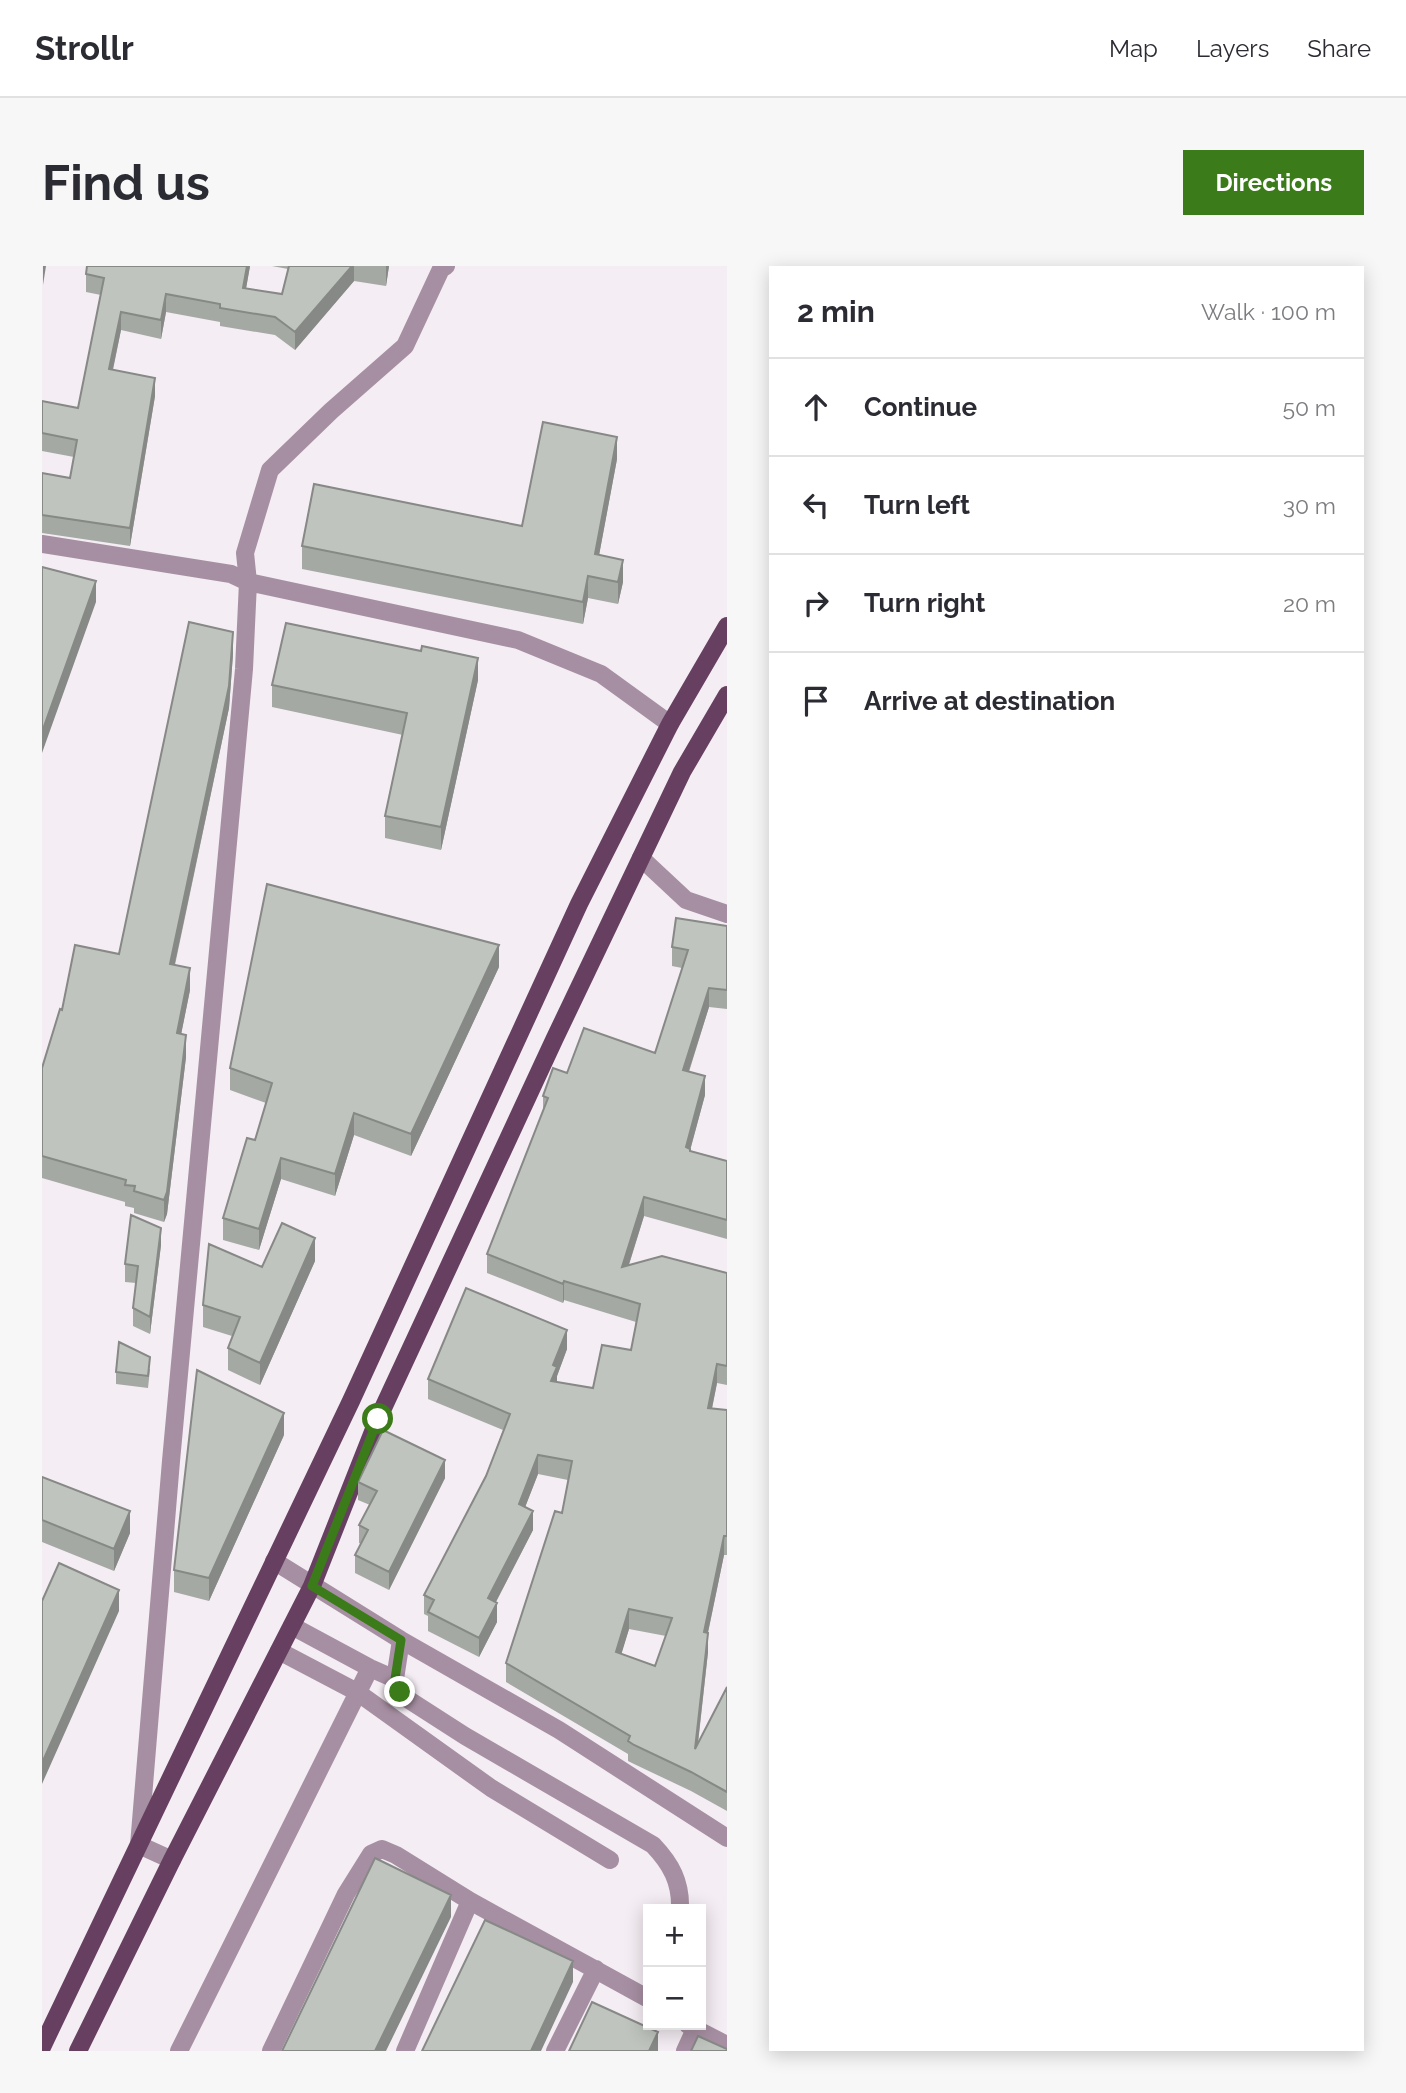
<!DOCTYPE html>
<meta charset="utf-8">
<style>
body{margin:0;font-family:Raleway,sans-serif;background:#f7f7f7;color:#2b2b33}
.controls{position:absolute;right:21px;bottom:21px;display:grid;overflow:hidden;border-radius:0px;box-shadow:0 4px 18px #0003}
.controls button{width:63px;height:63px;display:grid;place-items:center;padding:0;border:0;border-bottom:2px solid #e1e1e2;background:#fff;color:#2b2b33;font:35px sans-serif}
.stop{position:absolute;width:21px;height:21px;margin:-16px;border:5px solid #3c7b19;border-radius:50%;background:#fff}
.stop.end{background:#3c7b19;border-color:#fff;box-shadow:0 2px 7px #0008}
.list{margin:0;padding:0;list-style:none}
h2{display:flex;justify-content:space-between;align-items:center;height:91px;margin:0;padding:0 28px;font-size:30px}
h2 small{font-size:23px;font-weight:400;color:#7c7c81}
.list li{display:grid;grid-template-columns:46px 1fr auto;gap:21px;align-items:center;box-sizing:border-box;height:98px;padding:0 28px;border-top:2px solid #e1e1e2}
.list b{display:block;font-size:26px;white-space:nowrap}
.list em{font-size:23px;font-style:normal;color:#7c7c81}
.icon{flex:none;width:38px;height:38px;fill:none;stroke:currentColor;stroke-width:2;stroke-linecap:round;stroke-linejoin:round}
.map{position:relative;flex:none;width:685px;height:1785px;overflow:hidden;border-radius:0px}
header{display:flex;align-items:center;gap:42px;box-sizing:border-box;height:98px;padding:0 35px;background:#fff;border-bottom:2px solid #e1e1e2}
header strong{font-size:33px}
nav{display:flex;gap:38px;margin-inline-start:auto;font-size:24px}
.intro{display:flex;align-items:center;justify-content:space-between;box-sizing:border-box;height:168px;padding:0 42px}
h1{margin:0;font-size:49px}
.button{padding:18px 32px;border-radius:0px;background:#3c7b19;color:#fff;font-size:24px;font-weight:700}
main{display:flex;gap:42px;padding:0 42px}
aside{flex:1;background:#fff;border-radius:0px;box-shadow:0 4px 18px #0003}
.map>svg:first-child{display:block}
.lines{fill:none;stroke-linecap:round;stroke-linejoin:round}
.minor{stroke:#a68fa2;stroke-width:18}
.major{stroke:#674061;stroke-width:18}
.wall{fill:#a4a9a3;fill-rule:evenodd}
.shaded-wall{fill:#868985}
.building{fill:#bfc4be;stroke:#868985;stroke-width:2;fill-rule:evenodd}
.route{stroke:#3c7b19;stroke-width:9}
</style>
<header>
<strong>Strollr</strong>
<nav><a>Map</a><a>Layers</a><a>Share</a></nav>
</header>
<div class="intro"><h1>Find us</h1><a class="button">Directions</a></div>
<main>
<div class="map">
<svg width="685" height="1785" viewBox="0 0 685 1785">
<rect width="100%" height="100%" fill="#f4edf3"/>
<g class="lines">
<path class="minor" d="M 0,278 L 189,308 L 206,316 L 476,374 L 559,408 L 628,458
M 599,592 L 644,634 L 685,648
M 232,1295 L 359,1374 L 517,1464 L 685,1572
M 250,1360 L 328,1402 L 353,1413
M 359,1374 L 353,1413 L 358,1426 L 367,1434 L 423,1470 L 611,1579 C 629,1598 639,1616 638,1643
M 237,1385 L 315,1426 L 449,1522 L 568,1594
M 130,1594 L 97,1579 L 129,1195 L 202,403 L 206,316 L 203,287 L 228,204 L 289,145 L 363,80 L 399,3 L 404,0
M 646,1759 L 685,1779
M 137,1785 L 328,1402
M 229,1785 L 304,1628 L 329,1588 L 340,1583 L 354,1589 L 428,1635 L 605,1732
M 363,1785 L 428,1635
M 513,1785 L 554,1703
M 643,1785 L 653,1763"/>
<path class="major" d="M 0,1781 L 309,1135 L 537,638 L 628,458 L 685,360
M 36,1785 L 130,1594 L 270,1320 L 336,1153 L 512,774 L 640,506 L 685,429"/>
</g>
<path class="wall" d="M 208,0 L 204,22 L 240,28 L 246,3 L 230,0 L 347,0 L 344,20 L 312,15 L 253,84 L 233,69 L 178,60 L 178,56 L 124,46 L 119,73 L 79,64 L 71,104 L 113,130 L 88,280 L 0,267 L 0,207 L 28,212 L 32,191 L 0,185 L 0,135 L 36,142 L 59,29 L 44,26 L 44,8 Z
M 575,193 L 557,289 L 581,316 L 576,338 L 546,332 L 541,358 L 260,303 L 260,280 L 480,260 Z
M 191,388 L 187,442 L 133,699 L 148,724 L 139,768 L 144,791 L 125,948 L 122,956 L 92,947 L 92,942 L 83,940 L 83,936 L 0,912 L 0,802 L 20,744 L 77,688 Z
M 436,414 L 399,584 L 343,572 L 343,550 L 361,469 L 230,441 L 230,419 Z
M 685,660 L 685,743 L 667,741 L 647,806 L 663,829 L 648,885 L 685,895 L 685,973 L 602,950 L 587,999 L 685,1007 L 685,1119 L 675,1117 L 670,1143 L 685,1144 L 685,1289 L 682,1289 L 666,1367 L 666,1386 L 656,1478 L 685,1421 L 685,1545 L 649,1525 L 592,1498 L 586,1495 L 586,1488 L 464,1416 L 464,1397 L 520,1247 L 526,1214 L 496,1208 L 483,1241 L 491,1264 L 454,1336 L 455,1356 L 437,1391 L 386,1365 L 386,1350 L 382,1348 L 382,1329 L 444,1210 L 461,1164 L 386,1133 L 386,1113 L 525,1083 L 515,1110 L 515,1116 L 551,1122 L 589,1084 L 594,1056 L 522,1034 L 521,1037 L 445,1007 L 445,988 L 501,845 L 501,830 L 525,807 L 613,787 L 640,702 L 630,700 L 630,681 ZM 587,1363 L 624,1370 L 613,1400 L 579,1388 Z
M 457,701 L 369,890 L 312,869 L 293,930 L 239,913 L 217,984 L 181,974 L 181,952 L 213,874 L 224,837 L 188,824 L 188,802 Z
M 119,979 L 108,1068 L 91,1060 L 91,1042 L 94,1017 L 83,1016 L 83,998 Z
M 273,995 L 218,1119 L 186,1104 L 186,1082 L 190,1070 L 161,1061 L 161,1039 L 220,1001 Z
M 108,1103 L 106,1122 L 74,1118 L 74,1106 Z
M 242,1169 L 167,1335 L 132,1326 L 132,1304 Z
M 0,1211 L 88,1267 L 72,1305 L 0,1276 Z
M 403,1212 L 347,1324 L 313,1307 L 313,1289 L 319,1278 L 317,1277 L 317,1259 L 328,1239 L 316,1234 L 316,1216 Z"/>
<path class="shaded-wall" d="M 1,0 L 4,0 L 1,19 Z
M 205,0 L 208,0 L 201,40 L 201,22 Z
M 310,0 L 312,0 L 312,15 L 253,84 L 253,66 Z
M 344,0 L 347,0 L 344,20 Z
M 124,28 L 124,46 L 119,73 L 119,54 Z
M 79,46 L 79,64 L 67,121 L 67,103 Z
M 113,112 L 113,130 L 88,280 L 88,262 Z
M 575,171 L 575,193 L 553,311 L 553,288 Z
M 581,294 L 581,316 L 576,338 L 576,316 Z
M 546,310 L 546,332 L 541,358 L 541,336 Z
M 54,315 L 54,336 L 0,487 L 0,466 Z
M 191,366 L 191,388 L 187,442 L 128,720 L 128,698 Z
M 436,392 L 436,414 L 399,584 L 399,561 Z
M 457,679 L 457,701 L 369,890 L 369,868 Z
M 148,702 L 148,724 L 135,789 L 135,767 Z
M 667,722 L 667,741 L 641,823 L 641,804 Z
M 144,769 L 144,791 L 125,948 L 122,956 L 122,934 Z
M 663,810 L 663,829 L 648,884 L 644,881 Z
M 312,847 L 312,869 L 293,930 L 293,908 Z
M 239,892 L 239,913 L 217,984 L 217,963 Z
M 602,931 L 602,950 L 580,1020 L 580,1001 Z
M 119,962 L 119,979 L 108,1068 L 108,1051 Z
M 273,972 L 273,995 L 218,1119 L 218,1097 Z
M 522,1015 L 522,1034 L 521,1037 L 521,1018 Z
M 525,1064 L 525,1083 L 515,1110 L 515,1120 L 509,1115 L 511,1099 Z
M 675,1098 L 675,1117 L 666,1161 L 666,1142 Z
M 242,1147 L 242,1169 L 167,1335 L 167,1312 Z
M 496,1189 L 496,1208 L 477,1257 L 477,1238 Z
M 403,1194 L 403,1212 L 347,1324 L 347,1306 Z
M 88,1245 L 88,1267 L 72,1305 L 72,1283 Z
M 491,1245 L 491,1264 L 446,1351 L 446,1332 Z
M 682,1270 L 682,1289 L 662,1385 L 662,1366 Z
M 77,1324 L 77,1345 L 0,1518 L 0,1497 Z
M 455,1337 L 455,1356 L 437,1391 L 437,1372 Z
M 587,1343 L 587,1363 L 574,1406 L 574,1386 Z
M 666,1367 L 666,1386 L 653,1502 L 653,1483 Z
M 409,1629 L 409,1651 L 344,1785 L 333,1785 Z
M 531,1695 L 531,1716 L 499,1785 L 489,1785 Z
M 616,1766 L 616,1785 L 607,1785 Z"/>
<path class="building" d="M 45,0 L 205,0 L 201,22 L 240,28 L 247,0 L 310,0 L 253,66 L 233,51 L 178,42 L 178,38 L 124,28 L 119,54 L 79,46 L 67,103 L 113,112 L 88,262 L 0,249 L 0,207 L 28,212 L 35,174 L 0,167 L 0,135 L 36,142 L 62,12 L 44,8 Z
M 501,156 L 575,171 L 553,288 L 581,294 L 576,316 L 546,310 L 541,336 L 260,280 L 272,218 L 480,260 Z
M 0,301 L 54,315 L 0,466 Z
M 147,356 L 191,366 L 187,420 L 128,698 L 148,702 L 135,767 L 144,769 L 125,926 L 122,934 L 92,925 L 93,920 L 83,919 L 84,914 L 0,890 L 0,802 L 18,743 L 20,744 L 33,679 L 77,688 Z
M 244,357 L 379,385 L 380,380 L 436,392 L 399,561 L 343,550 L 365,447 L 230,419 Z
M 225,618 L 457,679 L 369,868 L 312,847 L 293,908 L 239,892 L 217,963 L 181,952 L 205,872 L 213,874 L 230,817 L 188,802 Z
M 634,652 L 685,660 L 685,724 L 667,722 L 641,804 L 663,810 L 644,881 L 648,883 L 648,885 L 685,895 L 685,954 L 602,931 L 580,1001 L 620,990 L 685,1007 L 685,1100 L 675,1098 L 666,1142 L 685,1144 L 685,1270 L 682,1270 L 662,1366 L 666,1367 L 653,1483 L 685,1421 L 685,1526 L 649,1506 L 592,1479 L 586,1475 L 588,1470 L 464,1397 L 513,1245 L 520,1247 L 530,1195 L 496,1189 L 477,1238 L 491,1245 L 446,1332 L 455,1337 L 437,1372 L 386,1346 L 392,1334 L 382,1329 L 444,1210 L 468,1148 L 386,1113 L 424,1022 L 525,1064 L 511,1099 L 515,1101 L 509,1115 L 551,1122 L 560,1079 L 589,1084 L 598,1038 L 522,1015 L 521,1018 L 445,988 L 506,832 L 501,830 L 511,802 L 525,807 L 542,762 L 613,787 L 646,684 L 630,681 ZM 587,1343 L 630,1352 L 613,1400 L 574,1386 Z
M 89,949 L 119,962 L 108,1051 L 91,1042 L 96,1000 L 83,998 Z
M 240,957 L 273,972 L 218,1097 L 186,1082 L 198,1051 L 161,1039 L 167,978 L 220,1001 Z
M 77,1076 L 108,1091 L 106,1110 L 74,1106 Z
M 155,1104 L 242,1147 L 167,1312 L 132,1304 Z
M 341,1164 L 403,1194 L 347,1306 L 313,1289 L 326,1264 L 317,1259 L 335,1225 L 316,1216 Z
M 0,1211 L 88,1245 L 72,1283 L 0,1254 Z
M 17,1297 L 77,1324 L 0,1497 L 0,1335 Z
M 333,1592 L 409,1629 L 333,1785 L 240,1785 Z
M 443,1654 L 531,1695 L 489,1785 L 380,1785 Z
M 550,1736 L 616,1766 L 607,1785 L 527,1785 Z
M 656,1770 L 685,1783 L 685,1785 L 649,1785 Z"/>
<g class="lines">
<path class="route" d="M 336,1153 L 270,1320 L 359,1374 L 353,1413 L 358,1426"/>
</g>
</svg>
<div class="controls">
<button>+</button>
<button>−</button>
</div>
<div class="stop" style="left:336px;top:1153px"></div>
<div class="stop end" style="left:358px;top:1426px"></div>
</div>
<aside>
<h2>2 min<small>Walk · 100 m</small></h2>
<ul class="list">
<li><svg class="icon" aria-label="ahead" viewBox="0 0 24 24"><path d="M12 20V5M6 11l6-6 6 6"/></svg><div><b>Continue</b></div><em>50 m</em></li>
<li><svg class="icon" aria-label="left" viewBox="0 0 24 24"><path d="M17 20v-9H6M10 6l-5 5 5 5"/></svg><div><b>Turn left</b></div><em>30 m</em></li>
<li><svg class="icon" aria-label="right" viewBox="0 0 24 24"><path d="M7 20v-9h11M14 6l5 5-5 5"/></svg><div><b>Turn right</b></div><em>20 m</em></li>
<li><svg class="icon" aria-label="arrive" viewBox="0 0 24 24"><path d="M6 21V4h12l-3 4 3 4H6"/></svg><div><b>Arrive at destination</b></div></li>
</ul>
</aside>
</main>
